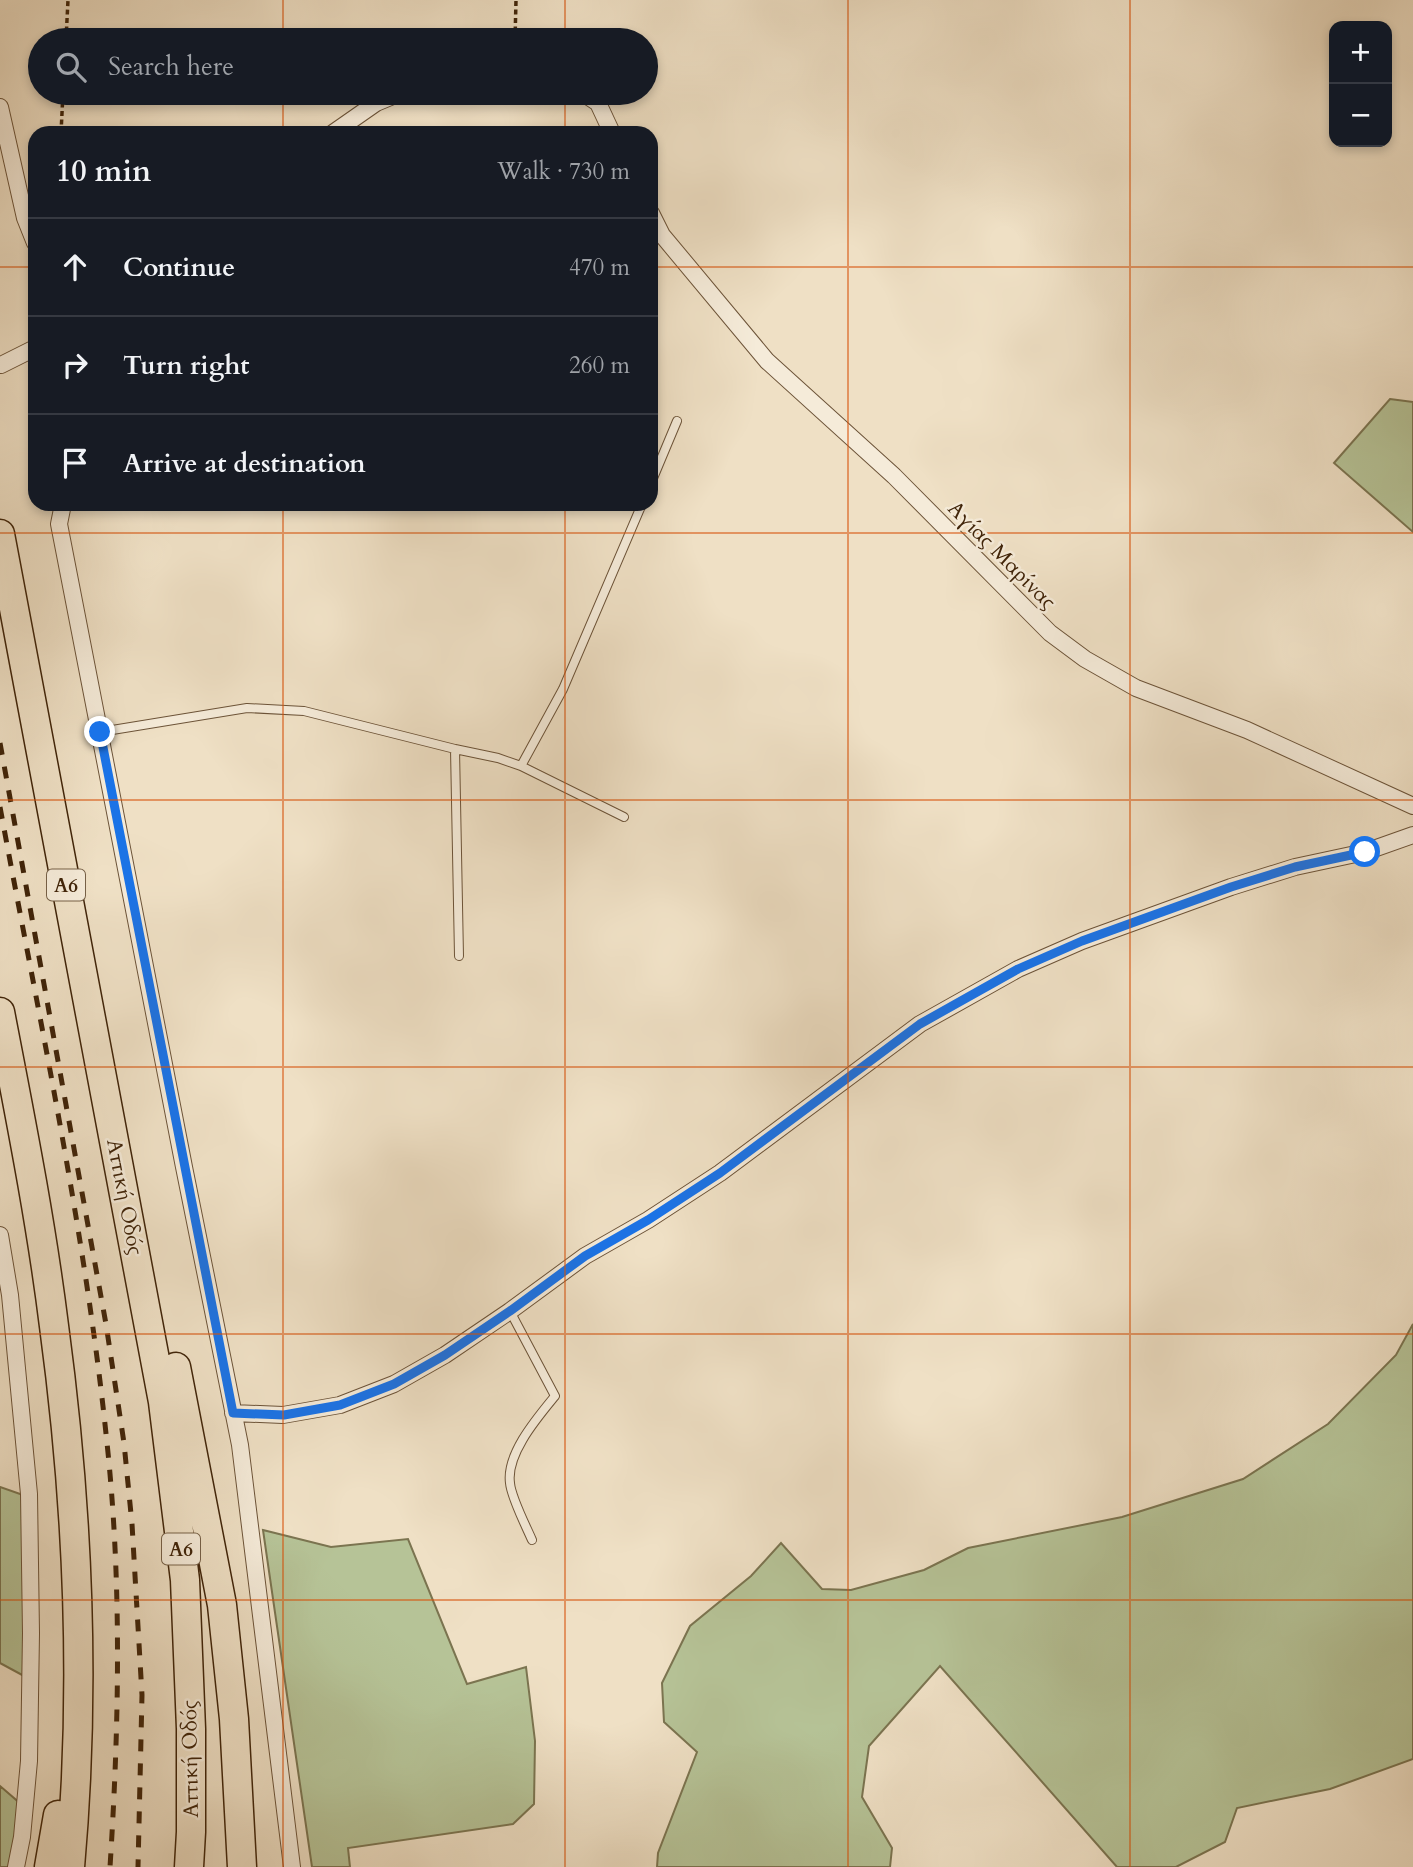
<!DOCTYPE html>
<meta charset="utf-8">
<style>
body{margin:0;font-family:Cardo,serif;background:#20242c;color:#f1f3f6}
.controls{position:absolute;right:21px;top:21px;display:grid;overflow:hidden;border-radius:14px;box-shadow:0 4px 10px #0003}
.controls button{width:63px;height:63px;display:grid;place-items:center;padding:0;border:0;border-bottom:2px solid #363941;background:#171b24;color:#f1f3f6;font:35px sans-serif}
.stop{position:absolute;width:21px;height:21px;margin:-16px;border:5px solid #1a73e8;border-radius:50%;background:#fff}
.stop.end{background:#1a73e8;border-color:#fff;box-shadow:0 2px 7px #0008}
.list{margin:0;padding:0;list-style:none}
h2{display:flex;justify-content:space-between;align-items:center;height:91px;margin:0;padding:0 28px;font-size:30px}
h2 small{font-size:23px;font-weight:400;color:#9ea1a6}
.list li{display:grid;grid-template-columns:46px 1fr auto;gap:21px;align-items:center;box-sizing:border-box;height:98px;padding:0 28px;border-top:2px solid #363941}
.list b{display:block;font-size:26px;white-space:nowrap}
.list em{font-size:23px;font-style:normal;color:#9ea1a6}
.icon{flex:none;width:38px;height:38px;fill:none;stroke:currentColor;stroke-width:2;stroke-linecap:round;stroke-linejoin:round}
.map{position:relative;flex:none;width:1413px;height:1867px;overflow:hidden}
.search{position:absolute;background:#171b24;box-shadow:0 4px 10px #0003;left:28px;top:28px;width:630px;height:77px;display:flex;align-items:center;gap:18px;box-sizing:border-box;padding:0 24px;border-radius:38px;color:#9ea1a6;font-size:26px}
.panel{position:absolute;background:#171b24;box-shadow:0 4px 10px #0003;left:28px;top:126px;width:630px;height:385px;border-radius:21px}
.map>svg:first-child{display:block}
.green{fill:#b6c397;stroke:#7b7450;stroke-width:2}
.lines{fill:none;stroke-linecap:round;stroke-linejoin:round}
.service-casing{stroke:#6c5338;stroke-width:10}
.minor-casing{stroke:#6c5338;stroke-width:18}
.motorway-casing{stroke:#402409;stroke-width:31}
.path{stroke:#402409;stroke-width:3.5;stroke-dasharray:5 3.5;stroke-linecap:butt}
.service{stroke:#f5ebd9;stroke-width:8}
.minor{stroke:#f5ebd9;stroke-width:16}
.motorway{stroke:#efe0c5;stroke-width:28}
.rail{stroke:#402409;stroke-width:5;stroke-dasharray:12 12;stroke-linecap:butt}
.route{stroke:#1a73e8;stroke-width:9}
.grid{fill:none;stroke:#d7540c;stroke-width:2;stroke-opacity:0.55}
.labels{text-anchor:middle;stroke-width:5;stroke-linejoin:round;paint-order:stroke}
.shield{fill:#f5ebd9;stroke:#766047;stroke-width:2}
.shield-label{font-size:19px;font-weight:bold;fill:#402409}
.street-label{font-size:21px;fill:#402409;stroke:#f5ebd9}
</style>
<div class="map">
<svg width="1413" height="1867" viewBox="0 0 1413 1867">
<rect width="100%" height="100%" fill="#efe0c5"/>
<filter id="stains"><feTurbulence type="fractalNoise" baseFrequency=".00286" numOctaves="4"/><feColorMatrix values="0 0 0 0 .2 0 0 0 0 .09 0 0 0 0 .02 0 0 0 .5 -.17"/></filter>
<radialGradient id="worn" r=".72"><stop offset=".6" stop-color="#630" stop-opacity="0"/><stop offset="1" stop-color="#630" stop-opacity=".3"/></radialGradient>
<path class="green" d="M 1390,399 L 1413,402 L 1413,532 L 1334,463 Z
M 1413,1324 L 1413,1759 L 1330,1789 L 1237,1808 L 1225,1842 L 1176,1867 L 1117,1867 L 940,1666 L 869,1746 L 862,1797 L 892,1848 L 890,1867 L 657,1867 L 658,1853 L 697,1752 L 664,1722 L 662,1683 L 690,1626 L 751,1576 L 781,1543 L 822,1589 L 851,1590 L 924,1570 L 968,1548 L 1122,1517 L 1243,1479 L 1328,1424 L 1396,1355 Z
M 0,1487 L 23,1495 L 24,1676 L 0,1663 Z
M 263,1530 L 331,1547 L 408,1539 L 467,1684 L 526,1667 L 535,1741 L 534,1804 L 513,1824 L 348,1848 L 350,1867 L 312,1867 Z
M 0,1786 L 22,1805 L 12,1867 L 0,1867 Z"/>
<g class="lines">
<defs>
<path id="service" d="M 651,483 L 677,421
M 100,732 L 247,708 L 304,711 L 455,749 L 459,956
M 455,749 L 498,758 L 521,766 L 624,817
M 521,766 L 563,689 L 642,504
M 510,1311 L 555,1396 C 537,1418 506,1454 510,1483 C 511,1497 526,1526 532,1540"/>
<path id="minor" d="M 583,93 L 598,103 L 612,133
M 0,107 L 25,218 L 35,243
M 333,133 L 376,103 L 400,93
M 651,213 L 662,235 L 767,361 L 894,476 L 1050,633 L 1085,659 L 1136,688 L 1247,730 L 1413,806
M 1,365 L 35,348
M 63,504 L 59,524 L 184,1167 L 240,1445 L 292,1867
M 0,1235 L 10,1295 L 29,1494 L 31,1633 L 29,1761 L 22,1837 L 16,1867
M 233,1413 L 283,1415 L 340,1405 L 394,1384 L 445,1355 L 510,1311 L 585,1256 L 648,1220 L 720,1173 L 920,1024 L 1018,969 L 1082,941 L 1231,887 L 1295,867 L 1365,852 L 1413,835"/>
<path id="motorway" d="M 0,534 L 163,1402 L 185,1580 L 191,1729 L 191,1832 L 189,1867
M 0,1012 C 20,1116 41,1221 54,1326 C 78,1504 86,1688 70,1867
M 176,1367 L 222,1605 L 234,1719 L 242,1867
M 49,1867 L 58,1815"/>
</defs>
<use href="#service" class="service-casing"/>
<use href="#minor" class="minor-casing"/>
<use href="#motorway" class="motorway-casing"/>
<path class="path" d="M 66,40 L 68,0
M 515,40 L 516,0
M 61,133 L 63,93"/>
<use href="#service" class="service"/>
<use href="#minor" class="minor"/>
<use href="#motorway" class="motorway"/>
<path class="rail" d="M 0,743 L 106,1324 L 124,1443 L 132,1524 L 142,1695 L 138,1867
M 0,807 C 39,1018 85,1229 107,1443 C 122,1584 119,1726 110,1867"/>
</g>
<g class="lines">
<path class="route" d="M 100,732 L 233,1413 L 284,1415 L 340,1405 L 394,1384 L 445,1355 L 510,1311 L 585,1256 L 648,1220 L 720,1173 L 920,1024 L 1018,969 L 1082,941 L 1231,887 L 1295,867 L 1365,852"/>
</g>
<path class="grid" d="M 283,0 L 283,40M 565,0 L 565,40M 848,0 L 848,1867M 1130,0 L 1130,1867M 283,93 L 283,133M 565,93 L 565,133M 0,267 L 35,267M 651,267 L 1413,267M 283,504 L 283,1867M 565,504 L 565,1867M 0,533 L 1413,533M 0,800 L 1413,800M 0,1067 L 1413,1067M 0,1334 L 1413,1334M 0,1600 L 1413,1600"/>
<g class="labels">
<g class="shield">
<rect x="47" y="869.5" width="38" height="31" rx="5"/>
<rect x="162" y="1533.5" width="38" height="31" rx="5"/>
</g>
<g class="shield-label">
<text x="66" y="892">Α6</text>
<text x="181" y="1556">Α6</text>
</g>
<g class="street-label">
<text transform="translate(1002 555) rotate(45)" y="7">Αγίας Μαρίνας</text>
<text transform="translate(125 1197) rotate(79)" y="7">Αττική Οδός</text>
<text transform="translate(190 1759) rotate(-91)" y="7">Αττική Οδός</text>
</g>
</g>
<rect width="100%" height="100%" filter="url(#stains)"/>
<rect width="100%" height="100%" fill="url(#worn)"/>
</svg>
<div class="controls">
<button>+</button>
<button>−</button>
</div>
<div class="stop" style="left:1365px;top:852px"></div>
<div class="stop end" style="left:100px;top:732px"></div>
<div class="search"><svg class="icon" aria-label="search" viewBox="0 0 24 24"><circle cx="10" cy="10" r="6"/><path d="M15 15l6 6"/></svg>Search here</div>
<section class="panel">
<h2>10 min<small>Walk · 730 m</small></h2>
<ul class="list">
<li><svg class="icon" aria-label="ahead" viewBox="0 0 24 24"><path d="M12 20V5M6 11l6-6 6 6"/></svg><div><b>Continue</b></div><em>470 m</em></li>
<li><svg class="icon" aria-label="right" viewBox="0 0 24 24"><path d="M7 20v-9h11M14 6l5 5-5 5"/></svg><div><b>Turn right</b></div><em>260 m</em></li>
<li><svg class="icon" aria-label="arrive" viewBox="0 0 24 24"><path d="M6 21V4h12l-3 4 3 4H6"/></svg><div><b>Arrive at destination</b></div></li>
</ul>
</section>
</div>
